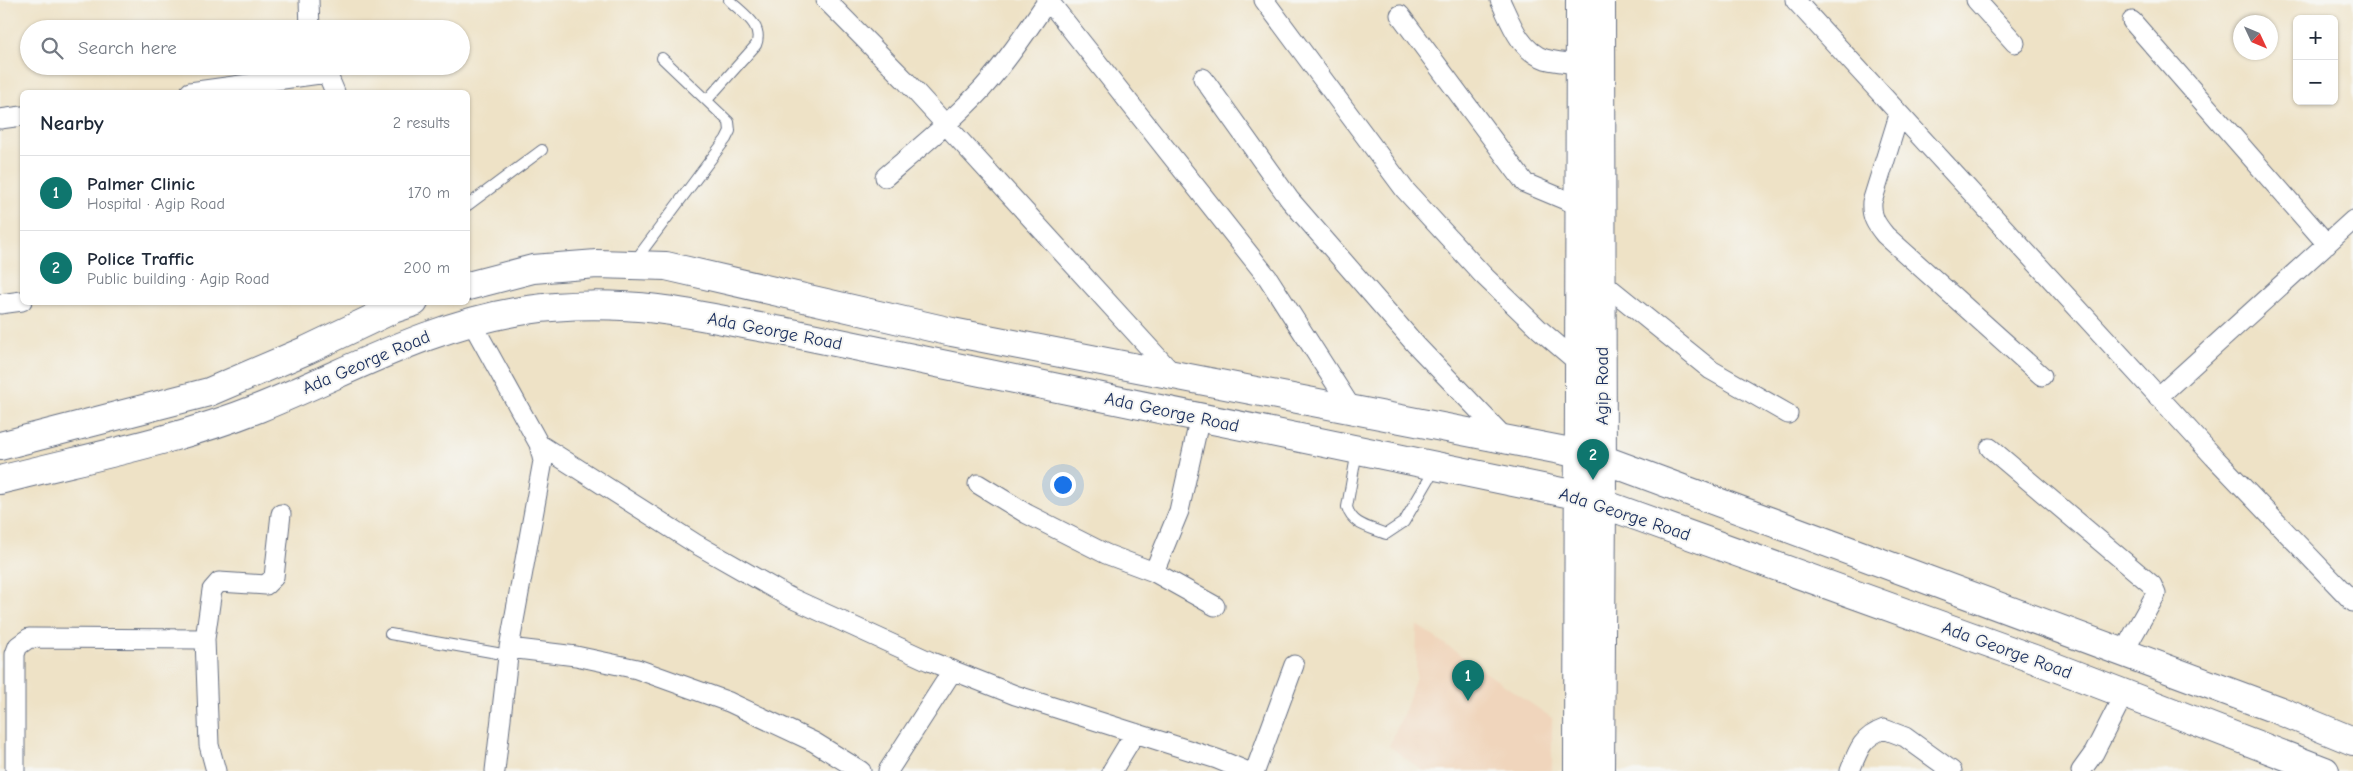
<!DOCTYPE html>
<meta charset="utf-8">
<style>
body{margin:0;font-family:"Comic Neue",sans-serif;background:#f6f6f7;color:#1f2937}
.controls{position:absolute;right:15px;top:15px;display:grid;overflow:hidden;border-radius:8px;box-shadow:0 1px 4px #0004}
.controls button{width:45px;height:45px;display:grid;place-items:center;padding:0;border:0;border-bottom:1px solid #e0e1e3;background:#fff;color:#1f2937;font:25px sans-serif}
.compass{position:absolute;left:2233px;top:15px;width:45px;height:45px;border-radius:50%;background:#fff;box-shadow:0 1px 4px #0004;rotate:134deg}
.you{position:absolute;left:1062px;top:484px;width:18px;height:18px;margin:-12px;border:4px solid #fff;border-radius:50%;background:#1a73e8;box-shadow:0 0 0 8px #1a73e833}
.badge{display:grid;place-items:center;width:32px;height:32px;border-radius:50%;background:#0f766e;color:#fff;font-size:16px;font-weight:700}
.pin{position:absolute;translate:-50% -41px;filter:drop-shadow(0 1px 2px #0008)}
.pin::after{content:'';position:absolute;top:26px;width:18px;height:15px;background:inherit;clip-path:polygon(0 0,100% 0,50% 100%)}
.list{margin:0;padding:0;list-style:none}
h2{display:flex;justify-content:space-between;align-items:center;height:65px;margin:0;padding:0 20px;font-size:21px}
h2 small{font-size:16px;font-weight:400;color:#747a83}
.list li{display:grid;grid-template-columns:32px 1fr auto;gap:15px;align-items:center;box-sizing:border-box;height:75px;padding:0 20px;border-top:1px solid #e0e1e3}
.list b{display:block;font-size:19px;white-space:nowrap}
.list p{margin:0;font-size:16px;white-space:nowrap;color:#747a83}
.list em{font-size:16px;font-style:normal;color:#747a83}
.icon{flex:none;width:28px;height:28px;fill:none;stroke:currentColor;stroke-width:2;stroke-linecap:round;stroke-linejoin:round}
.map{position:relative;flex:none;width:2353px;height:771px;overflow:hidden}
.search{position:absolute;background:#fff;box-shadow:0 1px 4px #0004;left:20px;top:20px;width:450px;height:55px;display:flex;align-items:center;gap:12px;box-sizing:border-box;padding:0 18px;border-radius:28px;color:#747a83;font-size:19px}
.panel{position:absolute;background:#fff;box-shadow:0 1px 4px #0004;left:20px;top:90px;width:450px;height:215px;border-radius:8px}
.map>svg:first-child{display:block}
.built{fill:#f0d5bc}
.lines{fill:none;stroke-linecap:round;stroke-linejoin:round}
.lane-casing{stroke:#656e82;stroke-width:12}
.street-casing{stroke:#656e82;stroke-width:21}
.secondary-casing{stroke:#656e82;stroke-width:30}
.lane{stroke:#fff;stroke-width:10}
.street{stroke:#fff;stroke-width:19}
.secondary{stroke:#fff;stroke-width:28}
.labels{text-anchor:middle;stroke-width:4;stroke-linejoin:round;paint-order:stroke}
.street-label{font-size:18px;fill:#1b2f5e;stroke:#f6f6f2}
</style>
<div class="map">
<svg width="2353" height="771" viewBox="0 0 2353 771">
<rect width="100%" height="100%" fill="#f6f6f2"/>
<filter id="ink" filterUnits="userSpaceOnUse"><feTurbulence type="fractalNoise" baseFrequency=".02" numOctaves="2"/><feDisplacementMap in="SourceGraphic" scale="10" xChannelSelector="R" yChannelSelector="G"/><feConvolveMatrix kernelMatrix="1 2 1 2 8 2 1 2 1" color-interpolation-filters="sRGB"/></filter>
<filter id="wash" filterUnits="userSpaceOnUse"><feTurbulence type="fractalNoise" baseFrequency=".0096" numOctaves="4" result="noise"/><feDisplacementMap in="SourceGraphic" scale="20" xChannelSelector="R" yChannelSelector="G"/><feGaussianBlur stdDeviation="1.12" result="paint"/><feColorMatrix in="noise" values="0 0 0 0 0 0 0 0 0 0 0 0 0 0 0 0 0 1.4 0 .05"/><feComposite in="paint" operator="in"/></filter>
<g filter="url(#wash)">
<rect width="100%" height="100%" fill="#eee2c6"/>
<path class="built" d="M 1417,625 L 1552,718 L 1552,771 L 1423,771 L 1389,746 L 1406,708 L 1416,676 Z"/>
</g>
<g filter="url(#ink)">
<g class="lines">
<defs>
<path id="lane" d="M 707,100 L 756,45 C 764,25 743,14 729,0
M 468,205 L 542,150
M 634,262 L 726,139 L 730,131 L 729,122 L 662,58
M 1357,451 L 1347,507 C 1352,525 1369,527 1386,534 L 1404,522 L 1435,469
M 390,634 L 508,655"/>
<path id="street" d="M 309,0 L 310,29
M 826,0 L 905,80 L 1174,375
M 1264,0 L 1405,190 L 1483,275 L 1539,329 L 1581,365
M 1500,0 C 1510,21 1520,51 1545,59 C 1556,62 1569,63 1580,64
M 1795,0 L 2214,457 L 2353,602
M 1976,0 L 2015,43
M 1400,15 L 1525,183 L 1580,206
M 2132,21 L 2327,244
M 324,66 L 335,92
M 1203,78 L 1290,200 L 1416,345 L 1507,440
M 190,92 L 327,73
M 1899,115 L 1872,202 C 1871,217 1876,224 1885,235 L 2042,376
M 0,119 L 22,116
M 885,177 C 918,149 952,121 982,89 C 1007,61 1027,31 1048,0 L 1268,278 L 1352,409
M 1602,282 L 1711,370 L 1788,414
M 0,304 L 22,301
M 471,321 L 539,444 L 543,461 L 509,648 L 495,771
M 2158,397 L 2353,220
M 539,444 L 696,544 L 789,597 L 929,661 L 1015,695 L 1217,759 L 1246,771
M 1990,448 L 2152,585 L 2156,594 L 2123,653
M 978,484 L 1027,514 L 1106,554 L 1154,572 L 1215,606
M 1154,572 L 1179,511 L 1200,417
M 509,648 L 576,656 L 637,669 L 729,702 L 814,742 L 861,771
M 15,771 L 15,654 L 18,646 L 29,638 L 205,639
M 216,771 L 209,745 L 205,639 L 212,590 L 219,582 L 266,585 L 274,577 L 281,514
M 888,771 L 953,670
M 1112,771 L 1135,733
M 1255,771 L 1294,665
M 1850,771 C 1858,750 1862,737 1884,729 L 1905,737 L 1952,771
M 2081,771 L 2094,753 L 2124,694"/>
<path id="secondary" d="M 468,286 L 533,269 L 597,264 L 666,266 L 952,332 L 1581,454 L 1602,459 L 2278,710 L 2353,741
M 0,446 L 209,392 L 307,350 L 393,309 L 414,302
M 0,480 C 86,458 176,441 259,408 C 348,372 431,324 527,310 C 567,304 617,304 657,309 C 699,314 741,324 782,331 L 1581,496 L 2034,659 L 2325,771
M 1578,771 L 1580,0
M 1600,771 L 1602,504 L 1601,0"/>
</defs>
<use href="#lane" class="lane-casing"/>
<use href="#street" class="street-casing"/>
<use href="#secondary" class="secondary-casing"/>
<use href="#lane" class="lane"/>
<use href="#street" class="street"/>
<use href="#secondary" class="secondary"/>
</g>
</g>
<g class="labels">
<g class="street-label">
<text transform="translate(775 331) rotate(11)" y="6">Ada George Road</text>
<text transform="translate(366 362) rotate(-23)" y="6">Ada George Road</text>
<text transform="translate(1602 386) rotate(-90)" y="6">Agip Road</text>
<text transform="translate(1172 412) rotate(12)" y="6">Ada George Road</text>
<text transform="translate(1625 514) rotate(18)" y="6">Ada George Road</text>
<text transform="translate(2007 650) rotate(20)" y="6">Ada George Road</text>
</g>
</g>
</svg>
<div class="controls">
<button>+</button>
<button>−</button>
</div>
<svg class="compass" viewBox="-18 -18 36 36"><path d="M0-13l5 13h-10z" fill="#e53935"/><path d="M0 13l5-13h-10z" fill="#747a83"/></svg>
<div class="you"></div>
<div class="pin badge" style="left:1468px;top:701px">1</div>
<div class="pin badge" style="left:1593px;top:480px">2</div>
<div class="search"><svg class="icon" aria-label="search" viewBox="0 0 24 24"><circle cx="10" cy="10" r="6"/><path d="M15 15l6 6"/></svg>Search here</div>
<section class="panel">
<h2>Nearby<small>2 results</small></h2>
<ul class="list">
<li><span class="badge">1</span><div><b>Palmer Clinic</b><p>Hospital · Agip Road</p></div><em>170 m</em></li>
<li><span class="badge">2</span><div><b>Police Traffic</b><p>Public building · Agip Road</p></div><em>200 m</em></li>
</ul>
</section>
</div>
